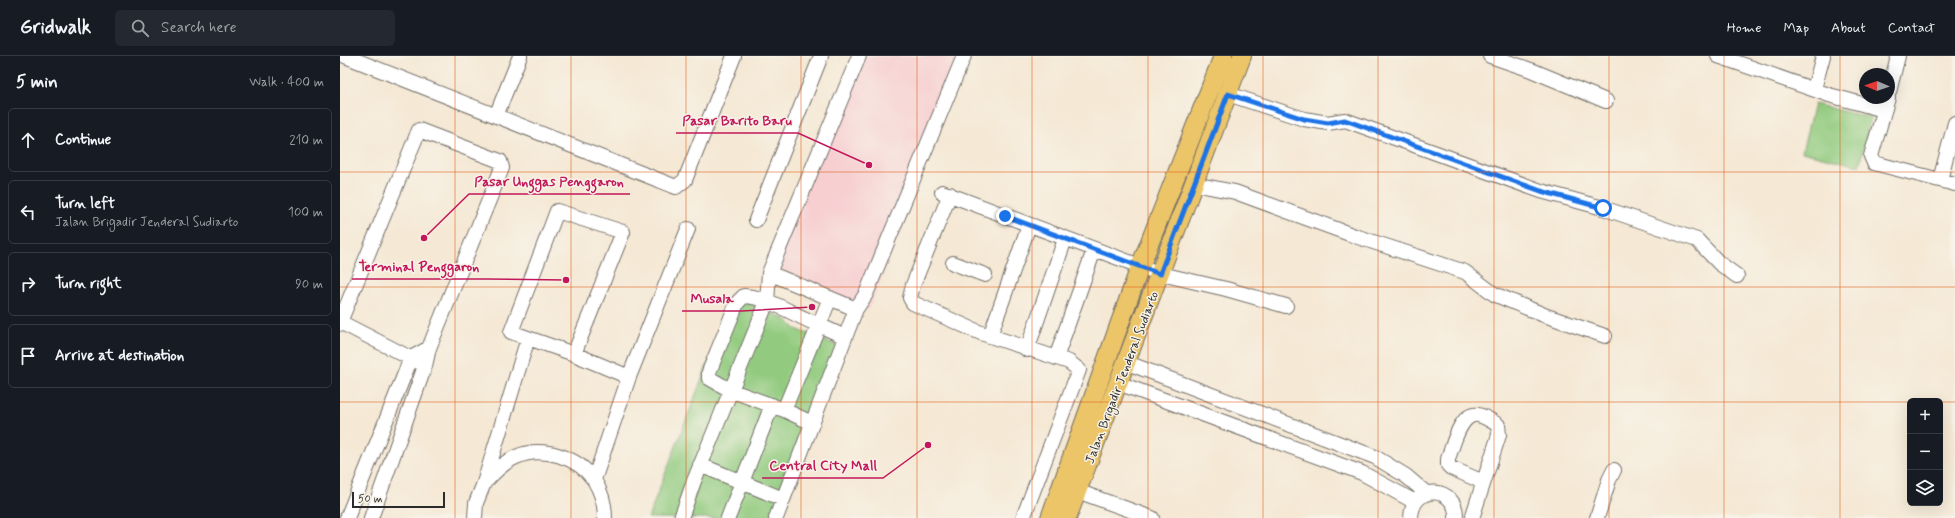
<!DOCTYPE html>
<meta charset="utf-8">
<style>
body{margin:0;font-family:Mynerve,sans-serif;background:#242831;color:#f1f3f6}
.controls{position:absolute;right:12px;bottom:12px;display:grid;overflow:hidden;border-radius:6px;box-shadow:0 4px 16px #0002}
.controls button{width:36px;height:36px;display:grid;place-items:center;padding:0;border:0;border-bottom:1px solid #363941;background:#171b24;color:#f1f3f6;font:20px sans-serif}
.compass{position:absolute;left:1519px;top:12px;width:36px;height:36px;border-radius:50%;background:#171b24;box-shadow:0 4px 16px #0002;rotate:272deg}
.scale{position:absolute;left:12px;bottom:10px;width:93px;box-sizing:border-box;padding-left:4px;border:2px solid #2b2b2b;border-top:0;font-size:11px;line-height:14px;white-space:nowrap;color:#2b2b2b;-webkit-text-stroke:3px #f7f3e8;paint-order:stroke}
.stop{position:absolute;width:12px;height:12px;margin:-9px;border:3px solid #1a73e8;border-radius:50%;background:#fff}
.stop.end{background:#1a73e8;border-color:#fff;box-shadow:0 1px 4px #0008}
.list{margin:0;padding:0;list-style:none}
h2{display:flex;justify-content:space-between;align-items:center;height:52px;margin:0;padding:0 16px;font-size:17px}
h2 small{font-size:13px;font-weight:400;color:#9ea1a6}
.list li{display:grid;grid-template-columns:26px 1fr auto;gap:12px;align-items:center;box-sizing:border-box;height:64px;margin:0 8px 8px;padding:0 8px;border:1px solid #363941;border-radius:6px}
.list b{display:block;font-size:15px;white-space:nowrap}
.list p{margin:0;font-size:13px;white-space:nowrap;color:#9ea1a6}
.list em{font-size:13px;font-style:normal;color:#9ea1a6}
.icon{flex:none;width:22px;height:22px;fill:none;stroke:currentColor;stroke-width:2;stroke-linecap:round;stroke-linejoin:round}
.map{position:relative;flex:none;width:1615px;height:462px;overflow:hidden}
header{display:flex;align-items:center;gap:24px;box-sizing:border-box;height:56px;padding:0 20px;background:#171b24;border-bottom:1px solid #363941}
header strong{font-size:19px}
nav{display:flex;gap:22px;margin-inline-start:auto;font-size:14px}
.search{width:280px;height:36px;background:#242831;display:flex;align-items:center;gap:10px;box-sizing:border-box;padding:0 14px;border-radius:6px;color:#9ea1a6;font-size:15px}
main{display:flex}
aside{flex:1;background:#171b24}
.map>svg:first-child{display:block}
.built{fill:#f7cfd1}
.green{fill:#92cb7f;stroke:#5e7b55}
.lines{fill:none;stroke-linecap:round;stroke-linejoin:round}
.minor-casing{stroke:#726d66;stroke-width:16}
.major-casing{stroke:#726d66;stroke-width:20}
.minor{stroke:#fff;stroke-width:14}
.major{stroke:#ecc569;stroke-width:18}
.route{stroke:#1a73e8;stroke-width:5}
.grid{fill:none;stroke:#df570e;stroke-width:1;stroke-opacity:0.55}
.labels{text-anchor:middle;stroke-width:3;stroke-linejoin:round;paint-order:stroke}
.street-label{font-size:13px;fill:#2b2b2b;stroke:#f7f3e8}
.leader{fill:none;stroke:#c2185b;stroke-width:1.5}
.callout-dot{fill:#c2185b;stroke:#f7f3e8;stroke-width:1.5}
.callout-label{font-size:14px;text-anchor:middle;font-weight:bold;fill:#c2185b;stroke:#f7f3e8;stroke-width:3;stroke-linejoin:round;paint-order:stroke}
</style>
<header>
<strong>Gridwalk</strong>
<div class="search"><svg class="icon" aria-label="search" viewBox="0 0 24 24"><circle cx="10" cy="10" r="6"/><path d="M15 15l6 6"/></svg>Search here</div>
<nav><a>Home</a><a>Map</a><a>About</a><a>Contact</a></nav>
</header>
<main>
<aside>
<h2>5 min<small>Walk · 400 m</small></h2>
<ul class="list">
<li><svg class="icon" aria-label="ahead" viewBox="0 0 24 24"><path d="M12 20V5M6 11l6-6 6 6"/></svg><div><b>Continue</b></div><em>210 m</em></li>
<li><svg class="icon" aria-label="left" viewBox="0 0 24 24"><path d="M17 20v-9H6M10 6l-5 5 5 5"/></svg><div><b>Turn left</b><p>Jalan Brigadir Jenderal Sudiarto</p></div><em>100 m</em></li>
<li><svg class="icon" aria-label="right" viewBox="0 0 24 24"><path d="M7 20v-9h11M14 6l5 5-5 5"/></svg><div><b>Turn right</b></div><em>90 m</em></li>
<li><svg class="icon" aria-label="arrive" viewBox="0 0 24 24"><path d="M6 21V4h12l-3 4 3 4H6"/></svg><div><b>Arrive at destination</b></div></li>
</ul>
</aside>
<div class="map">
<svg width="1615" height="462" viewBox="0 0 1615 462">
<rect width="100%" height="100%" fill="#f7f3e8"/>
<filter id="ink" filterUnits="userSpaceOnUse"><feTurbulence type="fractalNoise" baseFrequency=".025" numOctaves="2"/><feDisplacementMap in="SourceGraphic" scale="8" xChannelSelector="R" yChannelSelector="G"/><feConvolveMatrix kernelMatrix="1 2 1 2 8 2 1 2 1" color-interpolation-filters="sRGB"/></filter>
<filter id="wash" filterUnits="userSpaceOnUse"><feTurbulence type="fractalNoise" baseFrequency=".012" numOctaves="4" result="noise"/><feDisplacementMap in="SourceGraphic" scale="16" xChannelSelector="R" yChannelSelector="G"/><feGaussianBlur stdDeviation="0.9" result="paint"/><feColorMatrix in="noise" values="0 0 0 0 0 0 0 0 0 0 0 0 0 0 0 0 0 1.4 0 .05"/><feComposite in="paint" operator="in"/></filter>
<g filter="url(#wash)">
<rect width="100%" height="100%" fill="#f5e8d4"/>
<path class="built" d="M 515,0 L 625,0 L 529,254 L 433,217 Z"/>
<path class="green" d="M 1474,48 L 1531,62 L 1519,110 L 1462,96 Z
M 394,240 L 445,263 L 456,273 L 503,292 L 440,462 L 308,462 Z"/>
</g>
<g filter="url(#ink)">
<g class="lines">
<defs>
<path id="minor" d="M 5,0 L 336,131 L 345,124 L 394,0
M 1150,0 L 1191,14 L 1266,45
M 1378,0 L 1489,39 L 1544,54
M 1474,33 L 1483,0
M 1549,36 L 1558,0
M 888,38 L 964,63 L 988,67 L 1005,64 L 1201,135 L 1263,152 L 1357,184 L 1379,207 L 1397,220
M 1548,42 L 1531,100 L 1534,107 L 1615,128
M 156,60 L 180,0
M 1600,124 L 1615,67
M 854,128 L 895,136 L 1015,180 L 1125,216 L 1154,238 L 1204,259 L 1265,280
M 602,136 L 821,218 L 886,233 L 946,250
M 610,138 L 573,229 L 570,242 L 573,247 L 641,277 L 729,306 L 739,314 L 683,462
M 416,164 L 481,0
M 613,207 L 645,219
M 429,217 L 516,253 L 526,238 L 624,0
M 404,240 C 429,241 455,260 479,269 L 444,354 L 390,334 L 369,322 L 369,316 L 397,247 Z
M 490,242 L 479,269 L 505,281
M 0,266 L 79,74 L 160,105 L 162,112 L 89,292 L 85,310 L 31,462
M 0,267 L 6,269 L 78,306
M 650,280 L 689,169
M 188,282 L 234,298
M 687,294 L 725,183
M 716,302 L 754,194
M 785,306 L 1035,401 L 1066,420 L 1086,437
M 778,327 L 1022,417 L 1075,446
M 444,354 L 472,367
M 360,409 L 443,443
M 147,424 C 156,414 164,406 176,401 C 202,389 238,401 254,424 C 261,435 265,449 265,462
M 254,424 L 289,321 L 348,173
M 737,435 L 812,462
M 1133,459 L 1159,379 L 1158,369 C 1153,366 1145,360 1138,359 C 1120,356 1113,390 1108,403 L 1108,409 L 1111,412 L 1143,426
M 7,462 L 71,302 L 89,292
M 135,462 L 136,447 L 144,427 L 188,282 L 171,276 L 217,155 L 283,176 L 234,298 L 289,321
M 341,462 L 354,425 L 427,246 L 429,217 L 519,0
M 388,462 L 432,349
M 436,462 L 516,253
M 1071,462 C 1072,426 1118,430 1116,462
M 1257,462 L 1269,424 L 1274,414"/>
<path id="major" d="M 710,462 L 800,211 L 883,0
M 727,462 L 902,0"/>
</defs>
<use href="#minor" class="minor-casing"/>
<use href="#major" class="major-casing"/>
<use href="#minor" class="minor"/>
<use href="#major" class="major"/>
</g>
</g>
<g class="lines" filter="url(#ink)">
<path class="route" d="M 665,160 L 820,218 L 888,38 L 964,63 L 988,67 L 1005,64 L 1201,135 L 1263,152"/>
</g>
<path class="grid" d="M 115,0 L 115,462M 231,0 L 231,462M 346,0 L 346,462M 461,0 L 461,462M 577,0 L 577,462M 692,0 L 692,462M 808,0 L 808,462M 923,0 L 923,462M 1038,0 L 1038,462M 1154,0 L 1154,462M 1269,0 L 1269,462M 1384,0 L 1384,462M 1500,0 L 1500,462M 0,116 L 1615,116M 0,231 L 1615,231M 0,346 L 1570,346M 1600,346 L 1615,346"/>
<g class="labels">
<g class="street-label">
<text transform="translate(781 321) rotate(-69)" y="5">Jalan Brigadir Jenderal Sudiarto</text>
</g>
</g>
<path class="leader" d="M529 109L458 77H336M84 182L129 138H290M226 224L147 223H12M472 251L402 255H342M588 389L543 422H422"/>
<g class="callout-dot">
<circle cx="529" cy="109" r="4"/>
<circle cx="84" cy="182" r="4"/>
<circle cx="226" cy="224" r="4"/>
<circle cx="472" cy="251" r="4"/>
<circle cx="588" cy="389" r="4"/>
</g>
<g class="callout-label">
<text x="397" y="69">Pasar Barito Baru</text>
<text x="209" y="130">Pasar Unggas Penggaron</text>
<text x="79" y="215">Terminal Penggaron</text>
<text x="372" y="247">Musala</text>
<text x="483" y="414">Central City Mall</text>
</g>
</svg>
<div class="controls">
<button>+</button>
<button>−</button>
<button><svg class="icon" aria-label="layers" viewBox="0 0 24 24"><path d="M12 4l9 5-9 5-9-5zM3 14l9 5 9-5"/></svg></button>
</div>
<svg class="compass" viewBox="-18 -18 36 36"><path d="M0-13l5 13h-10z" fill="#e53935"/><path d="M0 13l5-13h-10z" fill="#9ea1a6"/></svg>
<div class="scale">50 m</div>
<div class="stop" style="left:1263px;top:152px"></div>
<div class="stop end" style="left:665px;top:160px"></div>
</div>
</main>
